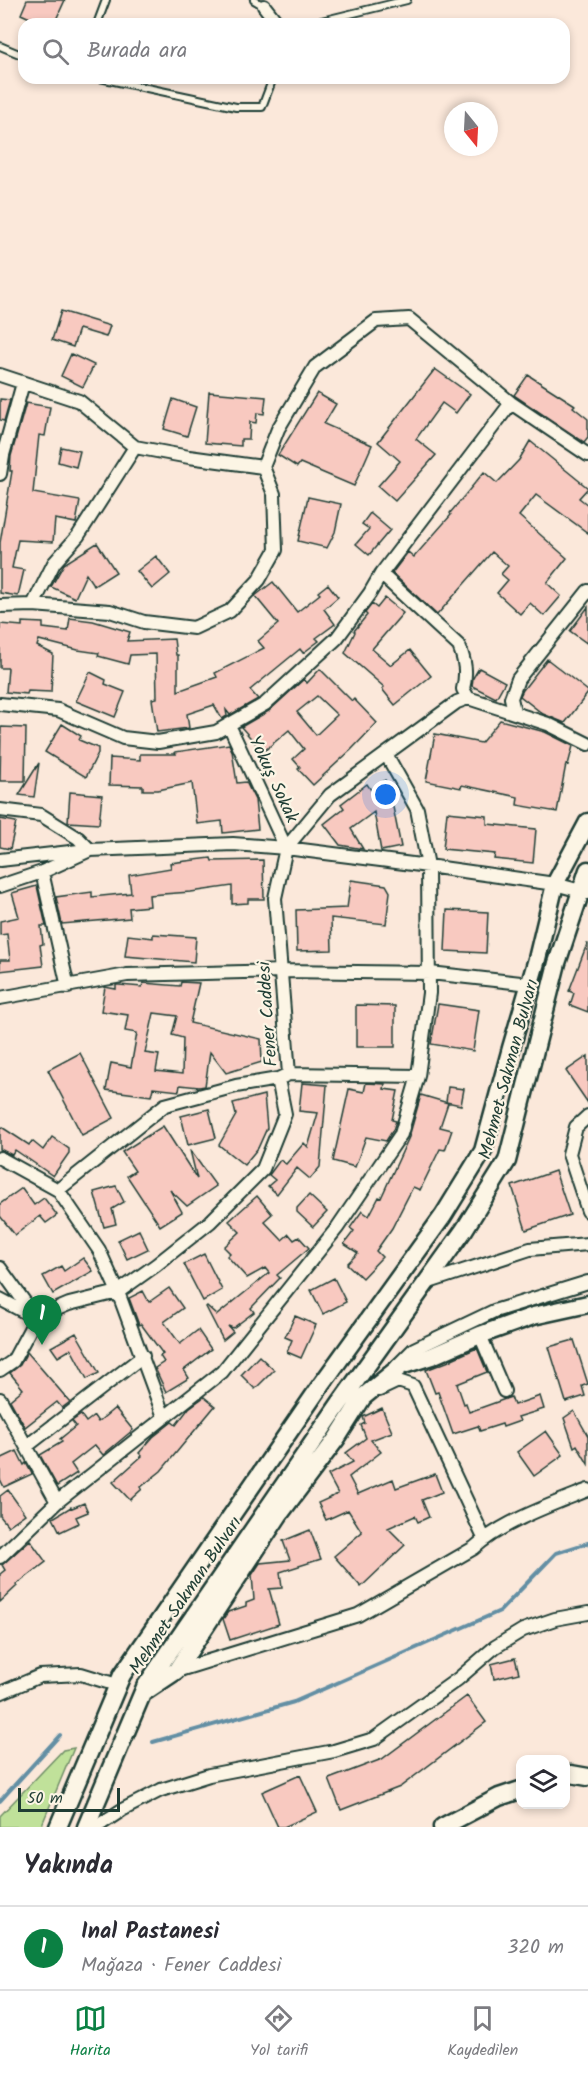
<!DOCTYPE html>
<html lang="tr">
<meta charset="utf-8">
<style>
body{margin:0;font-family:Kalam,sans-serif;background:#f2f2f3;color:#2b2b33}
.controls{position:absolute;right:18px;bottom:18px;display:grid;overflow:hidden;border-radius:12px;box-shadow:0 3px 9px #0003}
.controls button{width:54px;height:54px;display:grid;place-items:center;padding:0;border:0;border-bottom:2px solid #e1e1e2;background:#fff;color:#2b2b33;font:30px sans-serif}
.compass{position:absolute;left:444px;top:102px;width:54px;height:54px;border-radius:50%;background:#fff;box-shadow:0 3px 9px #0003;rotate:162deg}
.scale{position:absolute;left:18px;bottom:15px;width:102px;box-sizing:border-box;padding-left:6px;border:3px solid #1f3d34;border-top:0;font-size:16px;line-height:21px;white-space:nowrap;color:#1f3d34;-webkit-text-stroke:4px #fcf5e5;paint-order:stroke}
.you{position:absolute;left:386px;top:795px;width:21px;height:21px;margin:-15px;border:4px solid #fff;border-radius:50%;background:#1a73e8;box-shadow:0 0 0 9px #1a73e833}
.badge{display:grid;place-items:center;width:39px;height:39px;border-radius:50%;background:#0b8043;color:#fff;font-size:20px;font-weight:700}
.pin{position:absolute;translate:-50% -50px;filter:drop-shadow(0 2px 3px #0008)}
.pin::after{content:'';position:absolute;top:32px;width:21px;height:18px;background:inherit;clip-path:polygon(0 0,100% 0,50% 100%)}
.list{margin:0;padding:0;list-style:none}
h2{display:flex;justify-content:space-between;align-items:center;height:78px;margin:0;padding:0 24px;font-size:26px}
h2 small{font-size:20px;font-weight:400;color:#7c7c81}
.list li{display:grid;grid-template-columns:39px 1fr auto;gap:18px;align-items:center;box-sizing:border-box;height:84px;padding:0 24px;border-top:2px solid #e1e1e2}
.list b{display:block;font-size:22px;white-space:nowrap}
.list p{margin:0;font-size:20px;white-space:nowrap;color:#7c7c81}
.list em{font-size:20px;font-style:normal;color:#7c7c81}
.icon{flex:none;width:33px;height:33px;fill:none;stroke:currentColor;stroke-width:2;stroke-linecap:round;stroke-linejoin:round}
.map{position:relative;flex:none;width:588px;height:1827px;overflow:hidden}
.search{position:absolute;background:#fff;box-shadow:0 3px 9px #0003;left:18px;right:18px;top:18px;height:66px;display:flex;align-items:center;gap:15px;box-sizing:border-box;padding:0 21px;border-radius:18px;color:#7c7c81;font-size:22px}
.sheet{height:162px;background:#fff}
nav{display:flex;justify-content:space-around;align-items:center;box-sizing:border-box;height:84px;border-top:2px solid #e1e1e2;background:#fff;font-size:16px;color:#7c7c81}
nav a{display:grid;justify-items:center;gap:3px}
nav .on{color:#0b8043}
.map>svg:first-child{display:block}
.green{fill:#c0e19a;stroke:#708f67;stroke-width:1.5}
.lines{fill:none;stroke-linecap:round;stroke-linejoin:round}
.stream{stroke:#648fa4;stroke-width:4}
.building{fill:#f8c9c0;stroke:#1f3d34;stroke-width:1.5;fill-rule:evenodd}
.lane-casing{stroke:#1f3d34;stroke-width:10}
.street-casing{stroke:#1f3d34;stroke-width:16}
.secondary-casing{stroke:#1f3d34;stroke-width:21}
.lane{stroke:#fcf5e5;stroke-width:6}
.street{stroke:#fcf5e5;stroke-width:12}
.secondary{stroke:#fcf5e5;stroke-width:16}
.labels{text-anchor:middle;stroke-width:4.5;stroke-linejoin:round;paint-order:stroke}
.street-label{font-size:18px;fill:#1f3d34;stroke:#fcf5e5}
</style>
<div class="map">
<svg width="588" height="1827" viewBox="0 0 588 1827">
<rect width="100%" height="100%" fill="#fbe8da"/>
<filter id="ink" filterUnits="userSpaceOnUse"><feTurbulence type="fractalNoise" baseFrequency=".0167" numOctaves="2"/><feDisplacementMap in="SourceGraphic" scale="12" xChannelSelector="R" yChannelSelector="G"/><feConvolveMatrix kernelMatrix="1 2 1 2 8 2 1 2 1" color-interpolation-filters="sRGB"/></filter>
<g filter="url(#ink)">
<path class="green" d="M 74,1748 L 41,1827 L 0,1827 L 0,1816 L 63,1750 Z"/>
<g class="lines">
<path class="stream" d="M 153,1742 L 294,1702 L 500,1611 L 556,1553 L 588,1543
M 0,1801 L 60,1735"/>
</g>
<path class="building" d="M 27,0 L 65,0 L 54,24 L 43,24 L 21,14 Z
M 61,311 L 110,326 L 106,337 L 79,329 L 73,347 L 52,340 Z
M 71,354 L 94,365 L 83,387 L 61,376 Z
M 435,369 L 470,394 L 456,413 L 442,403 L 416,439 L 436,455 L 395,501 L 378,486 L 400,461 L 378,442 Z
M 528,375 L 575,405 L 573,407 L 588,419 L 588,437 L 584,442 L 514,395 Z
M 209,392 L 266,397 L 264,414 L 257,413 L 256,423 L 250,422 L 249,439 L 241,439 L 241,446 L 205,443 Z
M 317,393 L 336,404 L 324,424 L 372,445 L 354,486 L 300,463 L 297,467 L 278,455 Z
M 0,399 L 10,400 L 4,421 L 0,420 Z
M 173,399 L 196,407 L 187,436 L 164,429 Z
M 26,403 L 50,407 L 45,436 L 39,435 L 33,493 L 80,501 L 76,523 L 55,519 L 53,542 L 18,540 L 12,568 L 24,570 L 18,596 L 0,593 L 0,543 L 12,471 L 10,471 L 11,456 Z
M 530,441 L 588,488 L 579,498 L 588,505 L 588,533 L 536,495 L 519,516 L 567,558 L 547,583 L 561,596 L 544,616 L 530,603 L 520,614 L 497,593 L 508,580 L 501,574 L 508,566 L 492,552 L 437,615 L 392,573 L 408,552 L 414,557 L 451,515 L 450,513 L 484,472 L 497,483 L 519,460 Z
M 61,447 L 80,451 L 76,467 L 58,462 Z
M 308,497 L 341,504 L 335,532 L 327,548 L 298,541 Z
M 370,513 L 390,530 L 369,555 L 356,544 L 369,529 L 362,524 Z
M 97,543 L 116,572 L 94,586 L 86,574 L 75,598 L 51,587 L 64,564 Z
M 156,556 L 170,574 L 152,589 L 137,571 Z
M 273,582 L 297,612 L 320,594 L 318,592 L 328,584 L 338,597 L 324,609 L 335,624 L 316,638 L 319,641 L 303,653 L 300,649 L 250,690 L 258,699 L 230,715 L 226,710 L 227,716 L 222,719 L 214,705 L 187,714 L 189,728 L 157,732 L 152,699 L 157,698 L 156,654 L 130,655 L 128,664 L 98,656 L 99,653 L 78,650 L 39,640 L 37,646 L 53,654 L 51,692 L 28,691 L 27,694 L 6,692 L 8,668 L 0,668 L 0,624 L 22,626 L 22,622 L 43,623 L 43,628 L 68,631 L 70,618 L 93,621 L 130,632 L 127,641 L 174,639 L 176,655 L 178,655 L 178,691 L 217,677 L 215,673 L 264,648 L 258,641 L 278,624 L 255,596 Z
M 385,598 L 403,613 L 372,649 L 391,665 L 410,650 L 431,676 L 395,705 L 382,689 L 384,687 L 345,653 L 355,632 L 354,631 L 367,615 L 365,613 L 372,604 L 377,608 Z
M 588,607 L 588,644 L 570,631 Z
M 547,659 L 588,691 L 588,693 L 565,723 L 543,714 L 520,696 L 523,690 Z
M 479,668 L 505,682 L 496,698 L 472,686 L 473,678 Z
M 320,669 L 352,701 L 354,699 L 377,723 L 351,750 L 313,785 L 298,769 L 300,767 L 293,759 L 304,749 L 289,730 L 263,752 L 241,727 L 269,711 L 304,679 L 307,683 ZM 317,696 L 337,715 L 316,735 L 297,712 Z
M 90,672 L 106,680 L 105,684 L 125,692 L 115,717 L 76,701 Z
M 500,720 L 545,732 L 573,746 L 568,765 L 566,764 L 557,812 L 517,805 L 518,797 L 462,785 L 461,788 L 426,781 L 435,734 L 481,743 Z
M 62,724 L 81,736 L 79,740 L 98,748 L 98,753 L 86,777 L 45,752 Z
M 1,727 L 26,728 L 25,781 L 0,781 Z
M 229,744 L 232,751 L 237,783 L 246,782 L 255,800 L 258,829 L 223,833 L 222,821 L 197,824 L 192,783 L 158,790 L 143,790 L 143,786 L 109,785 L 110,758 L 140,760 L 140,754 L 176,754 L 175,752 Z
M 39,763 L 34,797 L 19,795 Z
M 385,780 L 395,794 L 391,797 L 401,847 L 381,851 L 374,812 L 351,829 L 363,849 L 340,845 L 324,824 L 344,808 L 341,804 L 367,784 L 371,790 Z
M 70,792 L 102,795 L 99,824 L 68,822 Z
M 447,812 L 487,816 L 487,824 L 536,829 L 533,863 L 494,859 L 495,854 L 443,849 Z
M 0,819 L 16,822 L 10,849 L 0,847 Z
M 211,858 L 212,861 L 263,860 L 264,899 L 248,899 L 248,903 L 232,904 L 232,886 L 191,892 L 149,895 L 150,906 L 129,908 L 130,918 L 62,924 L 56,897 L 92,892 L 92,897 L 131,893 L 129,875 L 171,868 L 170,863 Z
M 351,880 L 386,885 L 390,892 L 386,924 L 331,918 L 332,950 L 297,951 L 296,910 L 347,908 Z
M 37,886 L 46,926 L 41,926 L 43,944 L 40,945 L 43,966 L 0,971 L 0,960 L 10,960 L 7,934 L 0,935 L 0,921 L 19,917 L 12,893 Z
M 447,910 L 488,912 L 486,953 L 445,951 Z
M 153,934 L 196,937 L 194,962 L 125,956 L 128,935 L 153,938 Z
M 587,944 L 588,944 L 588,1012 L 570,1005 L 574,993 L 569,991 Z
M 181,982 L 199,983 L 190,1023 L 261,1039 L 262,1062 L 226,1073 L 210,1052 L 205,1086 L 199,1087 L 180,1085 L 179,1091 L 153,1088 L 151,1096 L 106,1090 L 111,1063 L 131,1067 L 137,1033 L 125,1031 L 128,1015 L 101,1011 L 105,987 L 116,989 L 116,985 L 119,985 L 142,987 L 143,983 L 180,986 ZM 154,1013 L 177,1016 L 172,1035 L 183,1038 L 182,1074 L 156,1071 L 159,1055 L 145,1053 Z
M 438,1004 L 479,1010 L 473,1051 L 431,1044 Z
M 356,1005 L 395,1006 L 395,1047 L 356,1047 Z
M 80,1053 L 114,1118 L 82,1135 L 48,1070 Z
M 588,1056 L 588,1103 L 566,1071 Z
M 302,1083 L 327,1085 L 320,1167 L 310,1179 L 297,1168 L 277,1194 L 268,1186 L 275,1180 L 269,1175 L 280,1160 L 286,1164 L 304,1143 L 308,1147 L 318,1113 L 299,1111 Z
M 366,1083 L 385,1084 L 384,1089 L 398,1091 L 392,1120 L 396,1121 L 393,1130 L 386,1141 L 366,1137 L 355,1167 L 333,1161 L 349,1089 L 364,1092 Z
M 448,1087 L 464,1089 L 461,1105 L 446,1102 Z
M 264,1095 L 267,1128 L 258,1148 L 244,1165 L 219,1145 L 236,1115 L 233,1103 Z
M 421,1095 L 448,1103 L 440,1127 L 452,1130 L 445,1150 L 440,1149 L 420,1190 L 413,1187 L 392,1228 L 376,1251 L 382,1257 L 362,1278 L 347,1264 L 358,1253 L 344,1244 L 354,1231 L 350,1228 L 362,1211 L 369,1216 L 379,1197 L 381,1198 L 409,1137 Z
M 209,1109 L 216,1138 L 188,1145 L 181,1116 Z
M 0,1126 L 29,1145 L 32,1141 L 43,1150 L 52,1137 L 69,1149 L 69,1153 L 53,1176 L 15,1150 L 12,1155 L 0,1149 Z
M 163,1126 L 197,1179 L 190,1150 L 216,1186 L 187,1206 L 170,1190 L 182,1212 L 160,1226 L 127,1176 L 135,1171 L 122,1152 Z
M 555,1171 L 570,1215 L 526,1230 L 512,1186 Z
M 116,1186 L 124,1202 L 112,1209 L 116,1224 L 104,1227 L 94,1192 Z
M 22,1188 L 34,1205 L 44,1198 L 57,1215 L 46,1223 L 40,1216 L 15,1235 L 0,1216 L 0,1204 Z
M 309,1195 L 327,1212 L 313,1227 L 297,1212 L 297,1208 Z
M 257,1196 L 272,1214 L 264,1221 L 282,1240 L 289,1234 L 294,1240 L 299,1237 L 309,1248 L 277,1275 L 280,1278 L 251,1308 L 254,1312 L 233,1328 L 228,1326 L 233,1332 L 223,1340 L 206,1307 L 207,1306 L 217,1315 L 269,1273 L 265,1268 L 247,1278 L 227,1256 L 230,1253 L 224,1247 L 240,1232 L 229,1221 Z
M 139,1230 L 148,1249 L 127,1259 L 118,1240 Z
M 204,1254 L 222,1290 L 203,1301 L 184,1264 Z
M 83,1258 L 93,1271 L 53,1294 L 43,1276 L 61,1266 L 64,1271 Z
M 334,1278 L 346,1302 L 323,1314 L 311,1290 Z
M 169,1288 L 183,1308 L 164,1322 L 180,1344 L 198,1330 L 211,1349 L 184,1370 L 189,1378 L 166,1392 L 155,1368 L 164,1362 L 160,1356 L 163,1354 L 141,1324 L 139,1325 L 129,1298 L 143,1291 L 149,1302 Z
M 295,1316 L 316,1325 L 301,1358 L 287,1352 L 292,1340 L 285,1337 Z
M 76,1333 L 99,1373 L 87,1379 L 71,1349 L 58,1357 L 51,1347 Z
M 574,1340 L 588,1384 L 582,1386 L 585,1396 L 566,1402 L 549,1347 Z
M 477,1348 L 487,1372 L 457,1384 L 464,1404 L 466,1403 L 469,1412 L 511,1397 L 514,1405 L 540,1396 L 544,1409 L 518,1417 L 520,1421 L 503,1427 L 502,1424 L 480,1431 L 478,1426 L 453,1434 L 438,1392 L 435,1393 L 426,1370 L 452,1360 L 452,1359 Z
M 27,1352 L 70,1402 L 62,1408 L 57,1402 L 25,1427 L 10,1400 L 23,1389 L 10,1373 L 20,1365 Z
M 259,1356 L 274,1370 L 255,1389 L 241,1375 Z
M 204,1397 L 215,1406 L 161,1471 L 141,1487 L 142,1489 L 130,1500 L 113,1482 L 142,1456 L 139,1453 L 153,1437 L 172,1422 L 176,1425 L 189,1408 Z
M 115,1408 L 133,1430 L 103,1455 L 95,1445 L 71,1464 L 77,1473 L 57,1486 L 40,1455 L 62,1442 L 60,1439 L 76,1426 L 72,1421 L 81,1415 L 86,1422 L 94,1416 L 98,1422 Z
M 382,1408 L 392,1432 L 371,1440 L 381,1452 L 349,1477 L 358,1494 L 393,1479 L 396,1488 L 435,1474 L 442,1492 L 422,1500 L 429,1517 L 418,1522 L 415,1516 L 388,1528 L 405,1545 L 361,1587 L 334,1556 L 362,1532 L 348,1510 L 326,1520 L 318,1503 L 338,1494 L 328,1475 L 353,1462 L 346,1453 L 366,1438 L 361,1425 L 365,1423 L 363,1417 Z
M 574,1411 L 588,1436 L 588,1464 L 577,1445 L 574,1447 L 564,1418 Z
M 546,1431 L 563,1455 L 534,1476 L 517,1452 Z
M 17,1451 L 24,1465 L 26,1463 L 32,1474 L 4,1487 L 0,1479 L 0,1459 Z
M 8,1490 L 25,1514 L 8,1526 L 0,1516 L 0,1496 Z
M 84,1503 L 88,1512 L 76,1517 L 79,1523 L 60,1532 L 53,1518 L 71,1507 L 72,1508 Z
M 310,1530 L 321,1559 L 280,1572 L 282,1588 L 269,1589 L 279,1624 L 230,1640 L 223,1619 L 228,1612 L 246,1606 L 246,1603 L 254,1600 L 252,1575 L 260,1563 L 290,1560 L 283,1541 Z
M 30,1540 L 46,1562 L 16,1585 L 17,1586 L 0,1602 L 0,1574 L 5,1570 L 2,1565 Z
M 515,1658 L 519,1673 L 494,1679 L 491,1664 Z
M 467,1696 L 486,1722 L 400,1787 L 341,1810 L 329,1779 L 382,1759 Z
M 300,1775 L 317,1812 L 284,1827 L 278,1827 L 262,1792 Z"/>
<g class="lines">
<defs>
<path id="lane" d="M 254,0 L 264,6
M 97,24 L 106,0
M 309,24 L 407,0
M 0,46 L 24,56
M 100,78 L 236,107 L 262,107 L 273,78"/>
<path id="street" d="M 264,6 L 278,24
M 0,375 L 79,401 L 135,447 L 189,457 L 263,467
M 0,474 L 3,455 L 23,383
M 381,574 L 511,403
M 33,605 L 54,563 L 78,536 L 135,447
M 0,606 L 33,605 L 110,611 L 144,622 L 194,628 L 230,611 L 259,580 L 276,550 L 274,494 L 263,467 L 278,429 L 315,367 L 376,321 L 409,319 L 511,403 L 588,455
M 0,704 L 58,710 L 123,738 L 158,742 L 216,732 L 265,704 L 337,638 L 370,593 L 381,574 L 459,646 C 465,661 467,673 463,689 L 468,698
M 514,711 L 511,698 L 518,679 L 588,591
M 229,725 L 286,848
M 0,810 L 41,815 L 78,838 L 90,850
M 0,860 L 79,851
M 42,872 L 68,987
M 0,886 L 42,872 L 90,850 L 233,844 L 286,848 L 428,866 L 555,884 L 588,893
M 0,998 L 127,975 L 283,971 L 430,973 L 530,984
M 289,1074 L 418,1076
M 588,1116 L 576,1127 L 569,1154 L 588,1211
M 0,1158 L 58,1190 L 99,1250 L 118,1292 L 164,1417
M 58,1190 L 165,1105 L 236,1086 L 278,1079
M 0,1268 L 36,1318
M 426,1283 L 530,1249 L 588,1244
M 0,1299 L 32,1316
M 480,1335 L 504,1391
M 397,1366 L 414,1349 L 494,1311 L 588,1282
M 0,1370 L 13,1361 L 36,1318 L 69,1304 L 118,1292 L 156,1265 L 210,1222 L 263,1169 L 285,1114 L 278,1079 L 289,1074 L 275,898 L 286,848 L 330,795 L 457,702 L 468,698 L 548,724 L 588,744
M 379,1390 L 398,1381 L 413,1386 L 484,1538
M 0,1399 L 57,1502
M 27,1446 L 143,1356
M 0,1557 L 57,1502 L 222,1372 L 337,1228 L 401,1134 L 418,1076 L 429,993 L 428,866 L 417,809 L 386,754
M 176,1671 L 358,1615 L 474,1548 C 502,1522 553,1504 588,1490
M 0,1693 L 40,1676 L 81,1674 L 117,1685
M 96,1827 L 122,1810 L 161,1790 L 209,1775 L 334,1751 L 374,1739 L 458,1679 L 495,1647 L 523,1630 L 555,1619 L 588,1613"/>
<path id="secondary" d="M 146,1691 L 176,1671 L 279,1515 L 337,1438 L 363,1397 L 401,1366 L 432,1356 L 480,1335 L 533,1316 L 588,1304
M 566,1775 L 571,1774 L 588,1777
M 58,1827 L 122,1675 L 319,1388 L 443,1216 L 483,1151 L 511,1048 L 537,959 L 555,884 L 588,822
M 86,1827 L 145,1687 L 340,1403 L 464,1230 L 507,1161 L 557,963 L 588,870
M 442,1827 L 499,1797 L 520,1790"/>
</defs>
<use href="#lane" class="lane-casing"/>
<use href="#street" class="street-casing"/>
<use href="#secondary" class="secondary-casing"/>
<use href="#lane" class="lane"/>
<use href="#street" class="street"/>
<use href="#secondary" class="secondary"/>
</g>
</g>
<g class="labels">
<g class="street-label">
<text transform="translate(274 779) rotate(65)" y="6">Yokuş Sokak</text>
<text transform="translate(267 1014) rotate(-94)" y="6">Fener Caddesi</text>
<text transform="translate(508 1069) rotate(-75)" y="6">Mehmet Sakman Bulvarı</text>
<text transform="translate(185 1595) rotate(-56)" y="6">Mehmet Sakman Bulvarı</text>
</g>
</g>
</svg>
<div class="controls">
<button><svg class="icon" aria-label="layers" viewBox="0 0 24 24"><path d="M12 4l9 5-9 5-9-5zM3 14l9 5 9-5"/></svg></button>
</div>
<svg class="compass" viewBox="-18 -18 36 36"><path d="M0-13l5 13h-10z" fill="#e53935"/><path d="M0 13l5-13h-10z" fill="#7c7c81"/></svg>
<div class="scale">50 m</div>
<div class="you"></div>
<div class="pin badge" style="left:42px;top:1345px">1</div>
<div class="search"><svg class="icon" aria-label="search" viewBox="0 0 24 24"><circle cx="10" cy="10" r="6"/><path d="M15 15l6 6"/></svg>Burada ara</div>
</div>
<section class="sheet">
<h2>Yakında<small></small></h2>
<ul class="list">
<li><span class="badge">1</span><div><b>Inal Pastanesi</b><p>Mağaza · Fener Caddesi</p></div><em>320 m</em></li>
</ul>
</section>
<nav>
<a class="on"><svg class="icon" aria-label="map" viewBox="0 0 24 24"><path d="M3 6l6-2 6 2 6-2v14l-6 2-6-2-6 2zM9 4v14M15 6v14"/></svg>Harita</a>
<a><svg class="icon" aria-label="directions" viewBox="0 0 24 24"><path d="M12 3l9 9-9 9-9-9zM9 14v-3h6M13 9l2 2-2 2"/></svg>Yol tarifi</a>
<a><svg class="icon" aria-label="saved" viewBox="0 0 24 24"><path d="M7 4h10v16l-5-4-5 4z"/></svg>Kaydedilen</a>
</nav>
